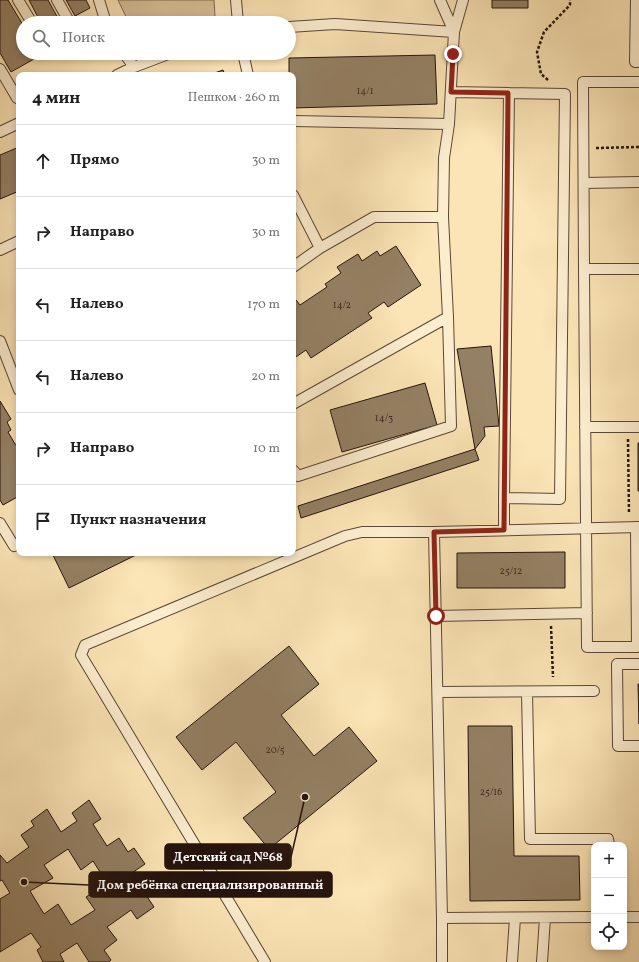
<!DOCTYPE html>
<html lang="ru">
<meta charset="utf-8">
<style>
body{margin:0;font-family:Vollkorn,serif;background:#f6f6f6;color:#222}
.controls{position:absolute;right:12px;bottom:12px;display:grid;overflow:hidden;border-radius:8px;box-shadow:0 2px 6px #0003}
.controls button{width:36px;height:36px;display:grid;place-items:center;padding:0;border:0;border-bottom:1px solid #e0e0e0;background:#fff;color:#222;font:20px sans-serif}
.stop{position:absolute;width:12px;height:12px;margin:-9px;border:3px solid #8f2418;border-radius:50%;background:#fff}
.stop.end{background:#8f2418;border-color:#fff;box-shadow:0 1px 4px #0008}
.list{margin:0;padding:0;list-style:none}
h2{display:flex;justify-content:space-between;align-items:center;height:52px;margin:0;padding:0 16px;font-size:17px}
h2 small{font-size:13px;font-weight:400;color:#767676}
.list li{display:grid;grid-template-columns:26px 1fr auto;gap:12px;align-items:center;box-sizing:border-box;height:72px;padding:0 16px;border-top:1px solid #e0e0e0}
.list b{display:block;font-size:15px;white-space:nowrap}
.list em{font-size:13px;font-style:normal;color:#767676}
.icon{flex:none;width:22px;height:22px;fill:none;stroke:currentColor;stroke-width:2;stroke-linecap:round;stroke-linejoin:round}
.map{position:relative;flex:none;width:639px;height:962px;overflow:hidden}
.search{position:absolute;background:#fff;box-shadow:0 2px 6px #0003;left:16px;top:16px;width:280px;height:44px;display:flex;align-items:center;gap:10px;box-sizing:border-box;padding:0 14px;border-radius:22px;color:#767676;font-size:15px}
.panel{position:absolute;background:#fff;box-shadow:0 2px 6px #0003;left:16px;top:72px;width:280px;height:484px;border-radius:8px}
.map>svg:first-child{display:block}
.green{fill:#d7c098;stroke:#7e6a52}
.building{fill:#948064;stroke:#25130d;fill-rule:evenodd}
.lines{fill:none;stroke-linecap:round;stroke-linejoin:round}
.lane-casing{stroke:#5a4737;stroke-width:12}
.path{stroke:#25130d;stroke-width:2.5;stroke-dasharray:3 2;stroke-linecap:butt}
.lane{stroke:#fcedcf;stroke-width:10}
.route{stroke:#8f2418;stroke-width:5}
.labels{text-anchor:middle;stroke-width:3;stroke-linejoin:round;paint-order:stroke}
.number-label{font-size:10px;fill:#412e23}
.leader{fill:none;stroke:#25130d;stroke-width:1.5}
.callout-dot{fill:#25130d;stroke:#fcedcf;stroke-width:1.5}
.callout{fill:#25130d;stroke:#25130d;stroke-width:1.5}
.callout-label{font-size:13px;text-anchor:middle;font-weight:bold;fill:#fff}
</style>
<div class="map">
<svg width="639" height="962" viewBox="0 0 639 962">
<rect width="100%" height="100%" fill="#fbe4b5"/>
<filter id="stains"><feTurbulence type="fractalNoise" baseFrequency=".005" numOctaves="4"/><feColorMatrix values="0 0 0 0 .2 0 0 0 0 .09 0 0 0 0 .02 0 0 0 .5 -.17"/></filter>
<radialGradient id="worn" r=".72"><stop offset=".6" stop-color="#630" stop-opacity="0"/><stop offset="1" stop-color="#630" stop-opacity=".3"/></radialGradient>
<path class="green" d="M 118,0 L 214,0 L 215,16 L 196,23 L 129,23 Z"/>
<path class="building" d="M 0,0 L 8,0 L 23,25 L 23,53 L 40,53 L 41,55 L 11,72 L 0,53 Z
M 29,0 L 48,0 L 60,22 L 57,23 L 41,23 Z
M 66,0 L 86,0 L 90,8 L 75,16 Z
M 492,0 L 528,0 L 528,8 L 492,8 Z
M 435,55 L 437,104 L 293,108 L 293,75 L 289,75 L 289,58 Z
M 223,70 L 225,75 L 209,75 Z
M 19,147 L 19,191 L 0,199 L 0,155 Z
M 396,246 L 421,285 L 388,307 L 384,302 L 368,313 L 372,318 L 311,358 L 306,350 L 293,359 L 293,302 L 296,300 L 300,305 L 327,287 L 325,284 L 341,273 L 337,267 L 358,254 L 362,261 L 377,251 L 380,256 Z
M 491,346 L 499,426 L 484,427 L 485,436 L 475,449 L 457,349 Z
M 425,383 L 437,425 L 342,452 L 330,410 Z
M 0,401 L 11,419 L 7,422 L 11,430 L 8,432 L 15,444 L 19,446 L 19,496 L 3,505 L 0,500 Z
M 638,443 L 639,443 L 639,491 L 638,491 Z
M 475,449 L 479,460 L 301,518 L 298,506 Z
M 565,552 L 565,588 L 457,588 L 457,553 Z
M 52,553 L 140,553 L 69,588 Z
M 289,646 L 319,684 L 281,715 L 314,756 L 349,727 L 377,761 L 269,849 L 243,818 L 276,792 L 236,742 L 202,770 L 176,737 Z
M 638,684 L 639,684 L 639,724 Z
M 468,726 L 512,726 L 514,856 L 579,856 L 580,900 L 470,901 Z
M 89,800 L 101,819 L 93,824 L 107,846 L 119,838 L 128,852 L 134,848 L 145,864 L 126,877 L 137,893 L 142,889 L 154,907 L 137,919 L 131,910 L 107,927 L 117,940 L 104,950 L 111,960 L 109,962 L 89,962 L 77,943 L 60,954 L 64,962 L 43,962 L 37,950 L 41,947 L 31,933 L 0,952 L 0,899 L 10,893 L 2,880 L 0,881 L 0,855 L 7,863 L 29,847 L 21,835 L 34,826 L 31,821 L 47,809 L 61,832 L 77,821 L 72,813 ZM 68,849 L 81,870 L 93,861 L 107,883 L 86,897 L 95,910 L 71,925 L 58,904 L 44,914 L 30,891 L 53,878 L 44,865 Z"/>
<g class="lines">
<defs>
<path id="lane" d="M 18,0 L 32,23
M 57,0 L 70,23
M 99,0 L 106,23
M 236,0 L 238,23
M 636,0 L 635,62 L 639,62
M 289,27 L 335,24 L 454,32 L 440,0
M 124,53 L 134,67
M 243,53 L 248,75
M 0,69 L 17,98 L 19,99
M 117,75 L 134,67 L 171,53
M 639,82 L 583,82 L 584,269 L 639,269
M 451,92 L 565,94 L 560,499 L 504,498 L 504,530
M 293,121 L 449,124 L 454,32 L 463,0
M 0,132 L 19,123
M 584,183 L 639,182
M 293,195 L 320,248 L 374,217 L 443,217 L 444,158 L 449,124
M 0,250 L 19,241
M 293,267 L 320,248
M 584,269 L 587,647 L 637,647 L 636,527
M 0,341 L 19,390
M 293,404 L 448,317 L 443,217
M 585,427 L 639,427
M 293,470 L 298,476 L 451,426 L 448,317
M 504,498 L 509,93
M 0,523 L 14,546 L 19,544
M 434,532 L 442,918 L 442,962
M 436,616 L 587,613
M 639,664 L 617,664 L 618,746 L 639,746
M 438,692 L 594,691
M 527,692 L 530,839 L 608,839 L 609,845
M 624,917 L 639,917
M 442,918 L 594,917
M 265,962 L 81,655 L 85,645 L 345,536 L 362,532 L 434,532 L 639,527
M 512,962 L 515,918
M 542,962 L 545,918"/>
</defs>
<use href="#lane" class="lane-casing"/>
<path class="path" d="M 548,80 L 541,74 L 537,52 L 544,32 L 570,5 L 570,0
M 596,148 L 639,147
M 628,439 L 629,514
M 551,626 L 553,677"/>
<use href="#lane" class="lane"/>
</g>
<g class="lines">
<path class="route" d="M 436,616 L 434,532 L 504,530 L 508,93 L 451,92 L 453,54"/>
</g>
<g class="labels">
<g class="number-label">
<text x="365" y="94">14/1</text>
<text x="342" y="308">14/2</text>
<text x="384" y="421">14/3</text>
<text x="511" y="574">25/12</text>
<text x="275" y="753">20/5</text>
<text x="491" y="795">25/16</text>
</g>
</g>
<path class="leader" d="M305 797L291 857M24 882L89 885"/>
<g class="callout-dot">
<circle cx="305" cy="797" r="4"/>
<circle cx="24" cy="882" r="4"/>
</g>
<g class="callout">
<rect x="165" y="844" width="126" height="25" rx="4"/>
<rect x="89" y="872" width="243" height="25" rx="4"/>
</g>
<g class="callout-label">
<text x="228" y="861">Детский сад №68</text>
<text x="210" y="889">Дом ребёнка специализированный</text>
</g>
<rect width="100%" height="100%" filter="url(#stains)"/>
<rect width="100%" height="100%" fill="url(#worn)"/>
</svg>
<div class="controls">
<button>+</button>
<button>−</button>
<button><svg class="icon" aria-label="locate" viewBox="0 0 24 24"><circle cx="12" cy="12" r="6"/><path d="M12 2v4M12 18v4M2 12h4M18 12h4"/></svg></button>
</div>
<div class="stop" style="left:436px;top:616px"></div>
<div class="stop end" style="left:453px;top:54px"></div>
<div class="search"><svg class="icon" aria-label="search" viewBox="0 0 24 24"><circle cx="10" cy="10" r="6"/><path d="M15 15l6 6"/></svg>Поиск</div>
<section class="panel">
<h2>4 мин<small>Пешком · 260 m</small></h2>
<ul class="list">
<li><svg class="icon" aria-label="ahead" viewBox="0 0 24 24"><path d="M12 20V5M6 11l6-6 6 6"/></svg><div><b>Прямо</b></div><em>30 m</em></li>
<li><svg class="icon" aria-label="right" viewBox="0 0 24 24"><path d="M7 20v-9h11M14 6l5 5-5 5"/></svg><div><b>Направо</b></div><em>30 m</em></li>
<li><svg class="icon" aria-label="left" viewBox="0 0 24 24"><path d="M17 20v-9H6M10 6l-5 5 5 5"/></svg><div><b>Налево</b></div><em>170 m</em></li>
<li><svg class="icon" aria-label="left" viewBox="0 0 24 24"><path d="M17 20v-9H6M10 6l-5 5 5 5"/></svg><div><b>Налево</b></div><em>20 m</em></li>
<li><svg class="icon" aria-label="right" viewBox="0 0 24 24"><path d="M7 20v-9h11M14 6l5 5-5 5"/></svg><div><b>Направо</b></div><em>10 m</em></li>
<li><svg class="icon" aria-label="arrive" viewBox="0 0 24 24"><path d="M6 21V4h12l-3 4 3 4H6"/></svg><div><b>Пункт назначения</b></div></li>
</ul>
</section>
</div>
